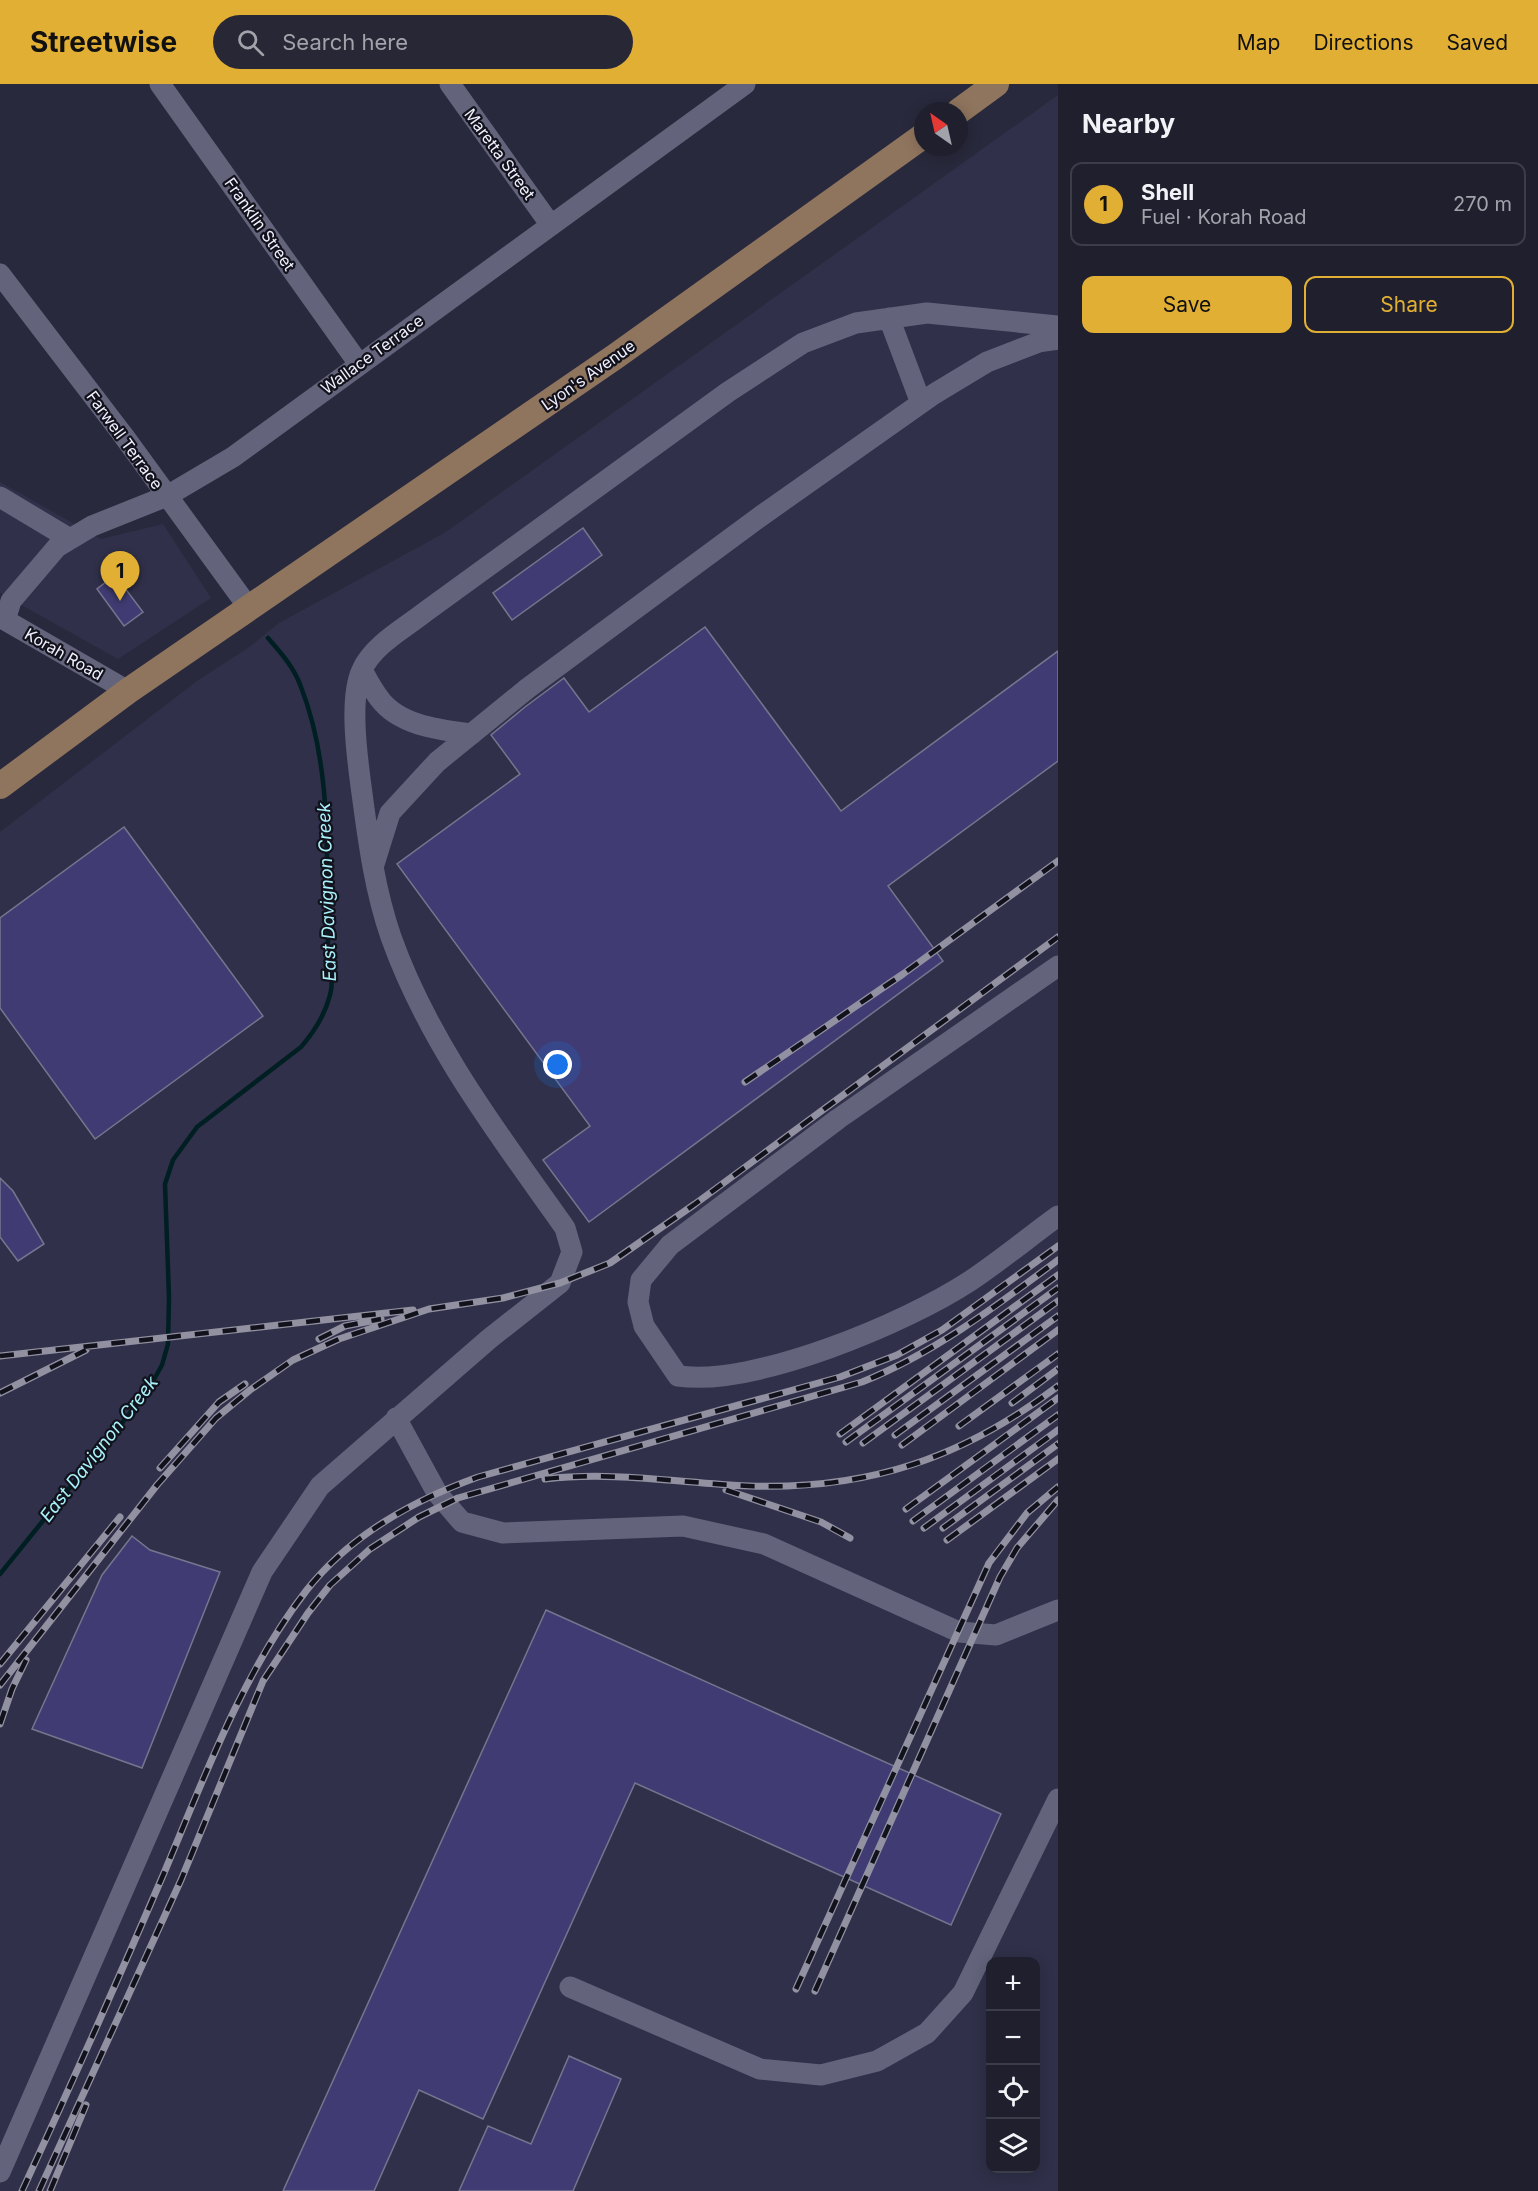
<!DOCTYPE html>
<meta charset="utf-8">
<style>
body{margin:0;font-family:Inter,sans-serif;background:#272736;color:#f1f3f6}
.controls{position:absolute;right:18px;bottom:18px;display:grid;overflow:hidden;border-radius:12px;box-shadow:0 3px 15px #0003}
.controls button{width:54px;height:54px;display:grid;place-items:center;padding:0;border:0;border-bottom:2px solid #3c3d4a;background:#1f1f2e;color:#f1f3f6;font:30px sans-serif}
.compass{position:absolute;left:914px;top:18px;width:54px;height:54px;border-radius:50%;background:#1f1f2e;box-shadow:0 3px 15px #0003;rotate:326deg}
.you{position:absolute;left:558px;top:981px;width:21px;height:21px;margin:-15px;border:4px solid #fff;border-radius:50%;background:#1a73e8;box-shadow:0 0 0 9px #1a73e833}
.badge{display:grid;place-items:center;width:39px;height:39px;border-radius:50%;background:#e1af34;color:#111;font-size:20px;font-weight:700}
.pin{position:absolute;translate:-50% -50px;filter:drop-shadow(0 2px 3px #0008)}
.pin::after{content:'';position:absolute;top:32px;width:21px;height:18px;background:inherit;clip-path:polygon(0 0,100% 0,50% 100%)}
.list{margin:0;padding:0;list-style:none}
h2{display:flex;justify-content:space-between;align-items:center;height:78px;margin:0;padding:0 24px;font-size:26px}
h2 small{font-size:20px;font-weight:400;color:#a1a2aa}
.list li{display:grid;grid-template-columns:39px 1fr auto;gap:18px;align-items:center;box-sizing:border-box;height:84px;margin:0 12px 12px;padding:0 12px;border:2px solid #3c3d4a;border-radius:12px}
.list b{display:block;font-size:22px;white-space:nowrap}
.list p{margin:0;font-size:20px;white-space:nowrap;color:#a1a2aa}
.list em{font-size:20px;font-style:normal;color:#a1a2aa}
.actions{display:flex;gap:12px;padding:18px 24px}
.actions a{flex:1;padding:14px 0;border:2px solid #e1af34;border-radius:12px;text-align:center;font-size:21px;color:#e1af34}
.actions .main{background:#e1af34;color:#111}
.icon{flex:none;width:33px;height:33px;fill:none;stroke:currentColor;stroke-width:2;stroke-linecap:round;stroke-linejoin:round}
.map{position:relative;flex:none;width:1058px;height:2107px;overflow:hidden}
header{display:flex;align-items:center;gap:36px;box-sizing:border-box;height:84px;padding:0 30px;background:#e1af34;color:#111}
header strong{font-size:28px}
nav{display:flex;gap:33px;margin-inline-start:auto;font-size:21px}
.search{width:420px;height:54px;background:#272736;display:flex;align-items:center;gap:15px;box-sizing:border-box;padding:0 21px;border-radius:33px;color:#a1a2aa;font-size:22px}
main{display:flex}
aside{flex:1;background:#1f1f2e}
.map>svg:first-child{display:block}
.built{fill:#30304a;fill-rule:evenodd}
.lines{fill:none;stroke-linecap:round;stroke-linejoin:round}
.stream{stroke:#001f22;stroke-width:4.5}
.building{fill:#403c73;stroke:#75768e;stroke-width:1.5}
.minor{stroke:#63647b;stroke-width:21}
.major{stroke:#90755e;stroke-width:26}
.rail-casing{stroke:#9191a1;stroke-width:7}
.rail{stroke:#12121c;stroke-width:4.5;stroke-dasharray:14;stroke-linecap:butt}
.labels{text-anchor:middle;stroke-width:4.5;stroke-linejoin:round;paint-order:stroke}
.street-label{font-size:16px;fill:#f0f0fe;stroke:#12121c}
.water-label{font-size:18px;font-style:italic;fill:#a9f2fb;stroke:#12121c}
</style>
<header>
<strong>Streetwise</strong>
<div class="search"><svg class="icon" aria-label="search" viewBox="0 0 24 24"><circle cx="10" cy="10" r="6"/><path d="M15 15l6 6"/></svg>Search here</div>
<nav><a>Map</a><a>Directions</a><a>Saved</a></nav>
</header>
<main>
<div class="map">
<svg width="1058" height="2107" viewBox="0 0 1058 2107">
<rect width="100%" height="100%" fill="#29293d"/>
<path class="built" d="M 1058,11 L 1058,2107 L 0,2107 L 0,748 L 197,597 L 248,564 L 279,539 L 446,448 ZM 990,1878 L 1036,1878 L 1036,2084 L 990,2084 Z
M 0,398 L 101,455 L 163,440 L 211,514 L 118,575 L 0,509 Z"/>
<g class="lines">
<path class="stream" d="M 0,1490 L 147,1308 L 162,1281 L 168,1260 L 169,1213 L 165,1100 L 173,1076 L 197,1043 L 301,963 C 314,948 325,931 330,911 C 335,894 328,879 328,862 C 326,776 333,685 301,603 C 294,583 281,569 268,554"/>
</g>
<path class="building" d="M 583,444 L 602,471 L 512,536 L 493,509 Z
M 115,491 L 143,528 L 124,542 L 97,505 Z
M 705,543 L 841,727 L 1058,567 L 1058,677 L 888,802 L 943,877 L 589,1138 L 543,1076 L 590,1042 L 397,780 L 520,690 L 491,651 L 525,623 L 564,594 L 589,628 Z
M 124,743 L 263,932 L 95,1055 L 0,924 L 0,834 Z
M 0,1094 L 13,1107 L 44,1160 L 18,1177 L 0,1153 Z
M 132,1452 L 150,1466 L 220,1488 L 142,1684 L 32,1645 L 102,1491 Z
M 546,1526 L 1001,1730 L 951,1841 L 635,1699 L 483,2035 L 419,2006 L 374,2107 L 283,2107 Z
M 569,1972 L 621,1995 L 573,2107 L 459,2107 L 488,2042 L 531,2060 Z"/>
<g class="lines">
<path class="minor" d="M 160,0 L 359,280
M 450,0 L 550,140
M 0,190 L 123,351 L 249,524
M 889,234 L 921,319
M 0,413 L 70,455
M 0,533 L 128,607
M 5,536 L 11,517 L 57,463 L 92,442 L 167,412 L 233,373 L 745,0
M 362,586 C 367,595 372,605 379,614 C 399,642 441,646 472,650
M 374,780 L 390,729 L 437,678 L 528,604 L 761,432 L 934,310 L 987,278 L 1039,258 L 1058,255
M 1058,882 L 838,1035 L 670,1161 L 641,1196 L 638,1218 L 644,1242 L 678,1292 C 754,1303 906,1239 970,1197 C 1000,1177 1029,1153 1058,1132
M 396,1334 L 437,1409 L 462,1438 L 503,1449 L 683,1442 L 764,1460 L 959,1548 L 996,1551 L 1058,1526
M 570,1903 L 760,1985 L 821,1991 L 877,1977 L 927,1949 L 963,1909 L 1058,1715
M 0,2088 L 262,1488 L 320,1402 L 489,1255 L 560,1199 L 572,1168 L 565,1144 C 500,1052 429,960 391,853 C 374,804 368,754 361,702 C 357,672 349,613 362,586 C 373,561 405,544 425,528 L 728,308 L 803,259 L 856,239 L 927,229 L 1058,242"/>
<path class="major" d="M 959,27 L 996,0
M 0,702 L 128,607 L 616,272 L 923,52"/>
<defs>
<path id="rail" d="M 745,998 L 903,890 L 1058,777
M 319,1255 L 345,1242 L 381,1235
M 0,1272 L 413,1226
M 0,1309 L 86,1266
M 1012,1319 L 1058,1285
M 959,1342 L 1058,1270
M 840,1350 L 1058,1191
M 895,1351 L 1058,1232
M 846,1358 L 1058,1204
M 863,1359 L 1058,1217
M 902,1361 L 1058,1246
M 160,1384 L 219,1318 L 245,1300
M 545,1395 C 613,1387 681,1399 749,1402 C 868,1406 963,1374 1058,1302
M 726,1406 L 821,1438 L 850,1454
M 906,1425 L 1058,1314
M 913,1437 L 1058,1331
M 924,1444 L 1058,1346
M 943,1444 L 1058,1360
M 947,1456 L 1058,1375
M 0,1580 L 120,1433
M 0,1601 L 157,1401 L 216,1334 L 250,1306 L 293,1276 L 339,1255 L 429,1225 L 503,1214 L 560,1199 L 610,1179 L 695,1120 L 1058,853
M 0,1640 L 12,1605 L 26,1576
M 796,1905 L 989,1479 L 1027,1429 L 1058,1403
M 815,1907 L 1000,1493 L 1017,1464 L 1058,1416
M 22,2107 C 71,2001 118,1896 164,1789 C 204,1694 243,1588 306,1507 C 349,1452 414,1416 478,1393 L 840,1293 L 897,1271 L 942,1246 L 1058,1162
M 39,2107 L 181,1796 L 263,1597 L 308,1529 L 330,1501 L 370,1465 L 419,1433 L 458,1414 L 862,1298 C 934,1269 995,1223 1058,1176
M 50,2107 L 86,2021"/>
</defs>
<use href="#rail" class="rail-casing"/>
<use href="#rail" class="rail"/>
</g>
<g class="labels">
<g class="street-label">
<text transform="translate(500 70) rotate(54)" y="6">Maretta Street</text>
<text transform="translate(260 140) rotate(55)" y="6">Franklin Street</text>
<text transform="translate(372 270) rotate(-36)" y="6">Wallace Terrace</text>
<text transform="translate(588 291) rotate(-35)" y="6">Lyon's Avenue</text>
<text transform="translate(125 356) rotate(54)" y="6">Farwell Terrace</text>
<text transform="translate(64 570) rotate(30)" y="6">Korah Road</text>
</g>
<g class="water-label">
<text transform="translate(327 808) rotate(-92)" y="6">East Davignon Creek</text>
<text transform="translate(99 1365) rotate(-52)" y="6">East Davignon Creek</text>
</g>
</g>
</svg>
<div class="controls">
<button>+</button>
<button>−</button>
<button><svg class="icon" aria-label="locate" viewBox="0 0 24 24"><circle cx="12" cy="12" r="6"/><path d="M12 2v4M12 18v4M2 12h4M18 12h4"/></svg></button>
<button><svg class="icon" aria-label="layers" viewBox="0 0 24 24"><path d="M12 4l9 5-9 5-9-5zM3 14l9 5 9-5"/></svg></button>
</div>
<svg class="compass" viewBox="-18 -18 36 36"><path d="M0-13l5 13h-10z" fill="#e53935"/><path d="M0 13l5-13h-10z" fill="#a1a2aa"/></svg>
<div class="you"></div>
<div class="pin badge" style="left:120px;top:517px">1</div>
</div>
<aside>
<h2>Nearby<small></small></h2>
<ul class="list">
<li><span class="badge">1</span><div><b>Shell</b><p>Fuel · Korah Road</p></div><em>270 m</em></li>
</ul>
<div class="actions"><a class="main">Save</a><a>Share</a></div>
</aside>
</main>
